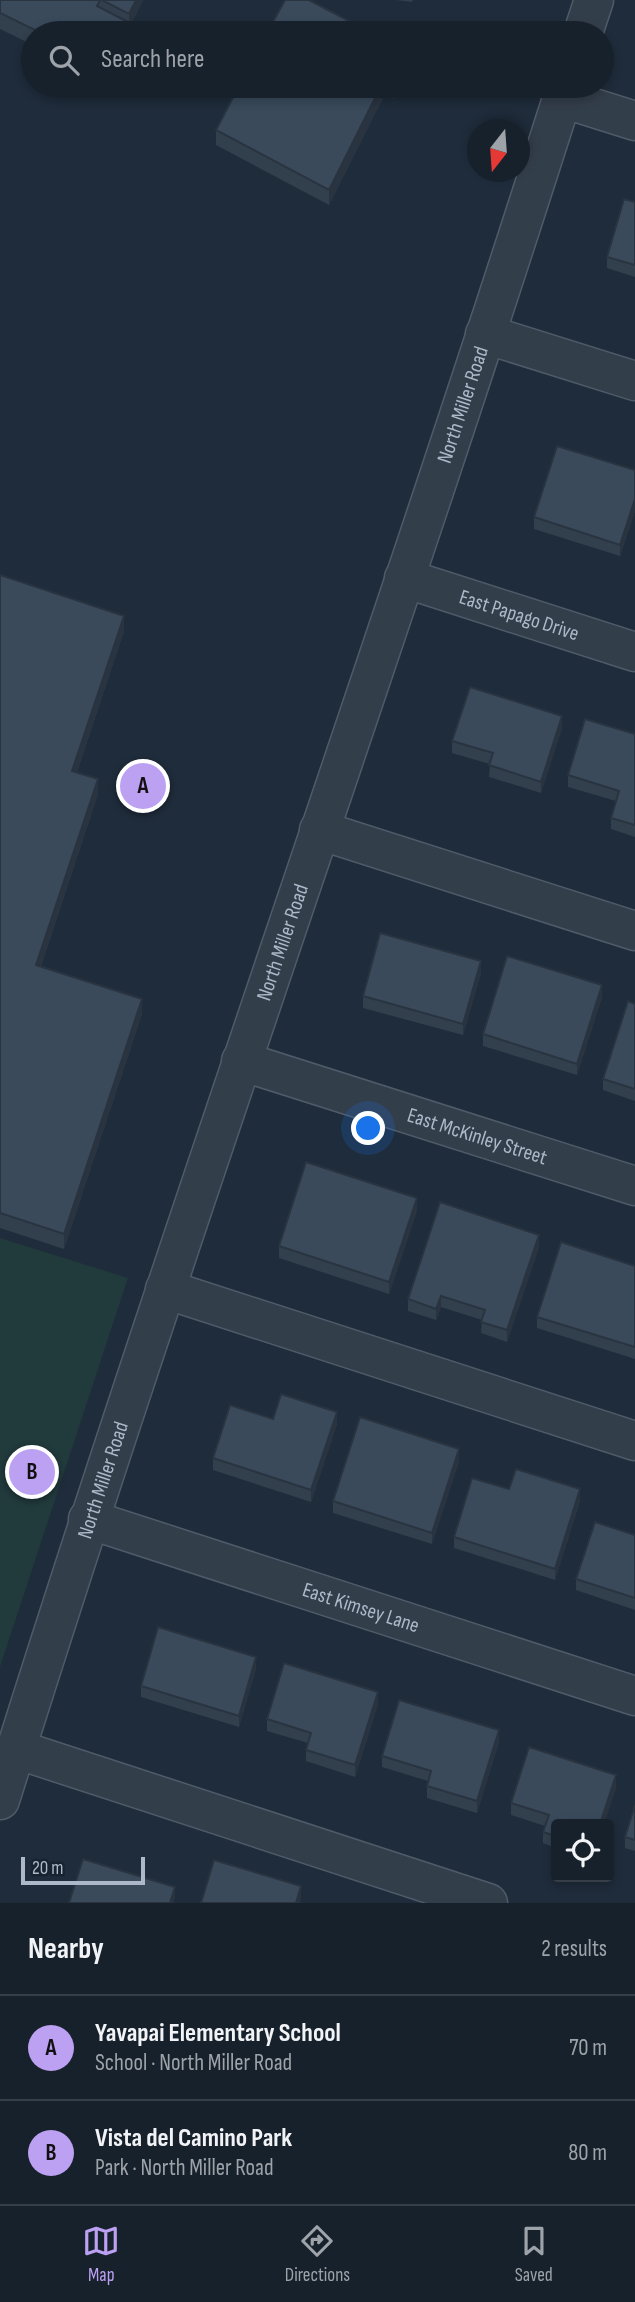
<!DOCTYPE html>
<meta charset="utf-8">
<style>
body{margin:0;font-family:"Sofia Sans Condensed",sans-serif;background:#242e38;color:#f1f3f6}
.controls{position:absolute;right:21px;bottom:21px;display:grid;overflow:hidden;border-radius:7px;box-shadow:0 4px 10px #0003}
.controls button{width:63px;height:63px;display:grid;place-items:center;padding:0;border:0;border-bottom:2px solid #363e48;background:#17212c;color:#f1f3f6;font:35px sans-serif}
.compass{position:absolute;left:467px;top:119px;width:63px;height:63px;border-radius:50%;background:#17212c;box-shadow:0 4px 10px #0003;rotate:197deg}
.scale{position:absolute;left:21px;bottom:18px;width:124px;box-sizing:border-box;padding-left:7px;border:4px solid #adb8c8;border-top:0;font-size:19px;line-height:24px;white-space:nowrap;color:#adb8c8;-webkit-text-stroke:5px #182330;paint-order:stroke}
.you{position:absolute;left:369px;top:1129px;width:24px;height:24px;margin:-18px;border:5px solid #fff;border-radius:50%;background:#1a73e8;box-shadow:0 0 0 10px #1a73e833}
.badge{display:grid;place-items:center;width:46px;height:46px;border-radius:50%;background:#bca0f2;color:#111;font-size:23px;font-weight:700}
.pin{position:absolute;translate:-50% -50%;border:4px solid #fff;box-shadow:0 2px 7px #0006}
.list{margin:0;padding:0;list-style:none}
h2{display:flex;justify-content:space-between;align-items:center;height:91px;margin:0;padding:0 28px;font-size:30px}
h2 small{font-size:23px;font-weight:400;color:#9ea3a9}
.list li{display:grid;grid-template-columns:46px 1fr auto;gap:21px;align-items:center;box-sizing:border-box;height:105px;padding:0 28px;border-top:2px solid #363e48}
.list b{display:block;font-size:26px;white-space:nowrap}
.list p{margin:0;font-size:23px;white-space:nowrap;color:#9ea3a9}
.list em{font-size:23px;font-style:normal;color:#9ea3a9}
.icon{flex:none;width:38px;height:38px;fill:none;stroke:currentColor;stroke-width:2;stroke-linecap:round;stroke-linejoin:round}
.map{position:relative;flex:none;width:635px;height:1903px;overflow:hidden}
.search{position:absolute;background:#17212c;box-shadow:0 4px 10px #0003;left:21px;right:21px;top:21px;height:77px;display:flex;align-items:center;gap:18px;box-sizing:border-box;padding:0 24px;border-radius:38px;color:#9ea3a9;font-size:26px}
.sheet{height:301px;background:#17212c}
nav{display:flex;justify-content:space-around;align-items:center;box-sizing:border-box;height:98px;border-top:2px solid #363e48;background:#17212c;font-size:19px;color:#9ea3a9}
nav a{display:grid;justify-items:center;gap:4px}
nav .on{color:#bca0f2}
.map>svg:first-child{display:block}
.green{fill:#213a3c}
.lines{fill:none;stroke-linecap:round;stroke-linejoin:round}
.minor-casing{stroke:#505b69;stroke-width:41}
.minor{stroke:#333e4b;stroke-width:38}
.wall{fill:#32404e}
.shaded-wall{fill:#293440}
.building{fill:#3a4a5b;stroke:#293440;stroke-width:2}
.labels{text-anchor:middle;stroke-width:7;stroke-linejoin:round;paint-order:stroke}
.street-label{font-size:21px;fill:#adb8c8;stroke:#182330}
</style>
<div class="map">
<svg width="635" height="1903" viewBox="0 0 635 1903">
<rect width="100%" height="100%" fill="#1f2c3b"/>
<path class="green" d="M 0,1238 L 128,1278 L 0,1667 Z"/>
<g class="lines">
<defs>
<g id="minor">
<path d="M 583,33 L 594,0"/>
<path d="M 562,98 L 635,121"/>
<path d="M 485,334 L 635,381"/>
<path id="s1" d="M 404,578 L 635,652"/>
<path d="M 319,830 L 635,931"/>
<path id="s2" d="M 241,1061 L 635,1186"/>
<path d="M 165,1289 L 635,1441"/>
<path id="s3" d="M 88,1519 L 635,1696"/>
<path d="M 16,1749 L 488,1903"/>
<path id="s4" d="M 0,1800 C 180,1225 384,659 566,86"/>
</g>
</defs>
<use href="#minor" class="minor-casing"/>
<use href="#minor" class="minor"/>
</g>
<path class="wall" d="M 0,0 L 143,0 L 130,27 L 130,33 L 33,33 L 33,45 L 0,29 Z
M 396,0 L 413,0 L 412,2 Z
M 239,86 L 401,86 L 394,99 L 385,94 L 329,205 L 216,145 L 216,130 Z
M 635,202 L 635,277 L 607,268 L 607,257 Z
M 635,470 L 635,511 L 620,556 L 534,529 L 534,517 Z
M 0,575 L 124,631 L 77,772 L 98,794 L 41,966 L 142,1014 L 64,1249 L 0,1228 Z
M 562,728 L 541,793 L 489,777 L 490,764 L 452,753 L 452,741 Z
M 635,734 L 635,837 L 611,829 L 611,818 L 616,801 L 568,787 L 568,775 Z
M 481,973 L 463,1035 L 363,1008 L 363,996 Z
M 602,997 L 577,1075 L 483,1046 L 483,1034 Z
M 635,1004 L 635,1101 L 603,1090 L 603,1079 Z
M 417,1210 L 389,1294 L 279,1258 L 279,1246 Z
M 539,1247 L 507,1342 L 481,1333 L 482,1320 L 441,1307 L 436,1320 L 408,1311 L 408,1299 Z
M 635,1266 L 635,1359 L 537,1328 L 537,1317 Z
M 273,1419 L 337,1424 L 311,1502 L 213,1470 L 213,1458 Z
M 459,1461 L 432,1544 L 333,1513 L 333,1501 Z
M 509,1489 L 580,1501 L 555,1580 L 454,1548 L 454,1537 Z
M 635,1535 L 635,1610 L 576,1590 L 576,1579 Z
M 256,1669 L 239,1727 L 141,1697 L 141,1686 Z
M 378,1704 L 355,1777 L 306,1761 L 306,1750 L 308,1743 L 267,1731 L 267,1719 Z
M 499,1742 L 477,1813 L 427,1798 L 427,1786 L 428,1781 L 382,1767 L 382,1756 Z
M 616,1787 L 604,1824 L 556,1824 L 556,1848 L 543,1843 L 543,1832 L 545,1826 L 511,1815 L 511,1803 Z
M 635,1805 L 635,1851 L 625,1848 L 625,1837 Z"/>
<path class="shaded-wall" d="M 136,0 L 143,0 L 130,27 L 130,33 L 124,33 L 129,24 L 129,14 Z
M 381,86 L 385,86 L 385,94 L 329,205 L 329,190 Z
M 394,86 L 401,86 L 394,99 Z
M 635,499 L 635,511 L 620,556 L 620,545 Z
M 124,616 L 124,631 L 72,786 L 72,771 Z
M 562,716 L 562,728 L 541,793 L 541,782 Z
M 98,779 L 98,794 L 36,980 L 36,965 Z
M 481,961 L 481,973 L 463,1035 L 463,1024 Z
M 602,985 L 602,997 L 577,1075 L 577,1064 Z
M 142,999 L 142,1014 L 64,1249 L 64,1234 Z
M 417,1198 L 417,1210 L 389,1294 L 389,1282 Z
M 539,1235 L 539,1247 L 507,1342 L 507,1330 Z
M 441,1296 L 441,1307 L 436,1320 L 436,1309 Z
M 337,1412 L 337,1424 L 311,1502 L 311,1490 Z
M 459,1449 L 459,1461 L 432,1544 L 432,1533 Z
M 580,1489 L 580,1501 L 555,1580 L 555,1569 Z
M 256,1657 L 256,1669 L 239,1727 L 239,1716 Z
M 378,1692 L 378,1704 L 355,1777 L 355,1765 Z
M 499,1730 L 499,1742 L 477,1813 L 477,1801 Z
M 616,1775 L 616,1787 L 604,1824 L 600,1824 Z
M 301,1886 L 301,1898 L 300,1903 L 296,1903 Z
M 175,1887 L 175,1898 L 173,1903 L 170,1903 Z"/>
<path class="building" d="M 0,0 L 100,0 L 97,6 L 130,23 L 124,33 L 41,33 L 0,13 Z
M 102,0 L 136,0 L 129,14 Z
M 285,0 L 309,0 L 372,33 L 267,33 Z
M 239,86 L 381,86 L 329,190 L 216,130 Z
M 624,199 L 635,202 L 635,265 L 607,257 Z
M 557,446 L 635,470 L 635,499 L 620,545 L 534,517 Z
M 0,575 L 124,616 L 72,771 L 98,779 L 36,965 L 142,999 L 64,1234 L 0,1213 Z
M 470,687 L 562,716 L 541,782 L 489,765 L 493,753 L 452,741 Z
M 585,719 L 635,734 L 635,825 L 611,818 L 619,791 L 568,775 Z
M 380,933 L 481,961 L 463,1024 L 363,996 Z
M 507,956 L 602,985 L 577,1064 L 483,1034 Z
M 628,1001 L 635,1004 L 635,1089 L 603,1079 Z
M 306,1162 L 417,1198 L 389,1282 L 279,1246 Z
M 440,1202 L 539,1235 L 507,1330 L 481,1322 L 485,1310 L 441,1296 L 436,1309 L 408,1299 Z
M 561,1242 L 635,1266 L 635,1347 L 537,1317 Z
M 281,1394 L 337,1412 L 311,1490 L 213,1458 L 230,1405 L 273,1419 Z
M 360,1417 L 459,1449 L 432,1533 L 333,1501 Z
M 516,1469 L 580,1489 L 555,1569 L 454,1537 L 472,1478 L 509,1489 Z
M 595,1522 L 635,1535 L 635,1598 L 576,1579 Z
M 158,1627 L 256,1657 L 239,1716 L 141,1686 Z
M 284,1663 L 378,1692 L 355,1765 L 306,1750 L 311,1733 L 267,1719 Z
M 399,1700 L 499,1730 L 477,1801 L 427,1786 L 431,1771 L 382,1756 Z
M 529,1747 L 616,1775 L 600,1824 L 556,1824 L 556,1836 L 543,1832 L 549,1815 L 511,1803 Z
M 635,1805 L 635,1840 L 625,1837 Z
M 83,1859 L 175,1887 L 170,1903 L 69,1903 Z
M 214,1860 L 301,1886 L 296,1903 L 201,1903 Z"/>
<g class="labels">
<g class="street-label">
<text dy="7" stroke="none"><textPath href="#s4" startOffset="1470">North Miller Road</textPath></text>
<text dy="7" stroke="none"><textPath href="#s1" startOffset="121">East Papago Drive</textPath></text>
<text dy="7" stroke="none"><textPath href="#s4" startOffset="903">North Miller Road</textPath></text>
<text dy="7" stroke="none"><textPath href="#s2" startOffset="248">East McKinley Street</textPath></text>
<text dy="7" stroke="none"><textPath href="#s4" startOffset="336">North Miller Road</textPath></text>
<text dy="7" stroke="none"><textPath href="#s3" startOffset="287">East Kimsey Lane</textPath></text>
</g>
</g>
</svg>
<div class="controls">
<button><svg class="icon" aria-label="locate" viewBox="0 0 24 24"><circle cx="12" cy="12" r="6"/><path d="M12 2v4M12 18v4M2 12h4M18 12h4"/></svg></button>
</div>
<svg class="compass" viewBox="-18 -18 36 36"><path d="M0-13l5 13h-10z" fill="#e53935"/><path d="M0 13l5-13h-10z" fill="#9ea3a9"/></svg>
<div class="scale">20 m</div>
<div class="you"></div>
<div class="pin badge" style="left:143px;top:786px">A</div>
<div class="pin badge" style="left:32px;top:1472px">B</div>
<div class="search"><svg class="icon" aria-label="search" viewBox="0 0 24 24"><circle cx="10" cy="10" r="6"/><path d="M15 15l6 6"/></svg>Search here</div>
</div>
<section class="sheet">
<h2>Nearby<small>2 results</small></h2>
<ul class="list">
<li><span class="badge">A</span><div><b>Yavapai Elementary School</b><p>School · North Miller Road</p></div><em>70 m</em></li>
<li><span class="badge">B</span><div><b>Vista del Camino Park</b><p>Park · North Miller Road</p></div><em>80 m</em></li>
</ul>
</section>
<nav>
<a class="on"><svg class="icon" aria-label="map" viewBox="0 0 24 24"><path d="M3 6l6-2 6 2 6-2v14l-6 2-6-2-6 2zM9 4v14M15 6v14"/></svg>Map</a>
<a><svg class="icon" aria-label="directions" viewBox="0 0 24 24"><path d="M12 3l9 9-9 9-9-9zM9 14v-3h6M13 9l2 2-2 2"/></svg>Directions</a>
<a><svg class="icon" aria-label="saved" viewBox="0 0 24 24"><path d="M7 4h10v16l-5-4-5 4z"/></svg>Saved</a>
</nav>
